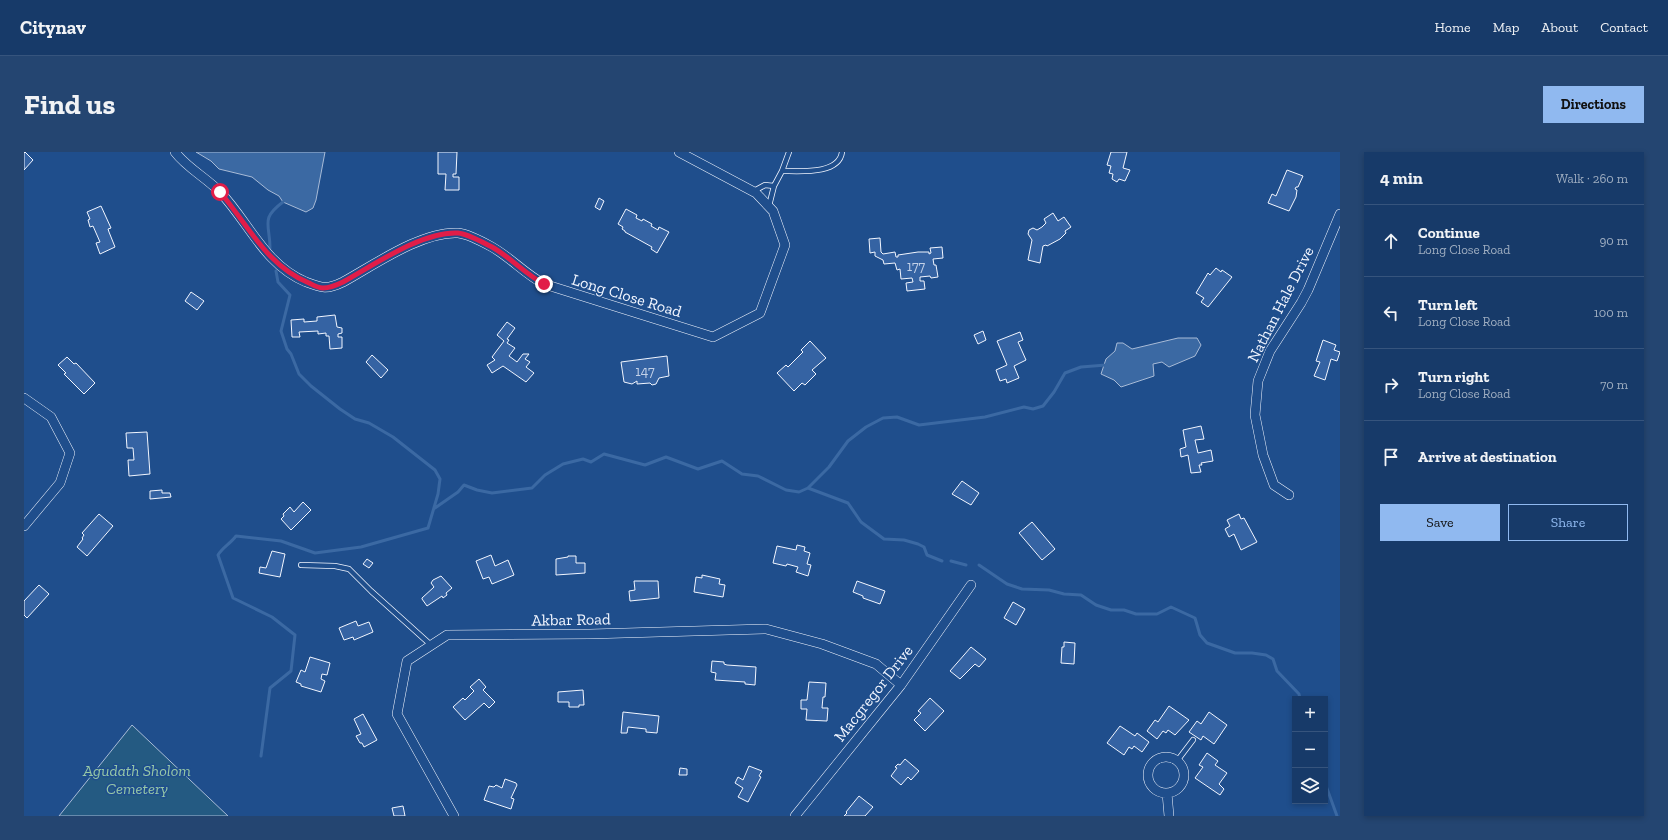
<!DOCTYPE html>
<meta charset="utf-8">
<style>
body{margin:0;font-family:"Zilla Slab",serif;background:#244571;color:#f1f3f6}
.controls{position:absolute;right:12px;bottom:12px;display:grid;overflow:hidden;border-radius:0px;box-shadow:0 2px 6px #0003}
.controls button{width:36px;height:36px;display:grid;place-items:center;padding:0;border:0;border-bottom:1px solid #36547d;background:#173a69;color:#f1f3f6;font:20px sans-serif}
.stop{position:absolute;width:12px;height:12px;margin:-9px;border:3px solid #e11d48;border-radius:50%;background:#fff}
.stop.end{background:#e11d48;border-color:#fff;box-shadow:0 1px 4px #0008}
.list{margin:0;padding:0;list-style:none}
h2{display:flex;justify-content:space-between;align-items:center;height:52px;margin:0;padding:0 16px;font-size:17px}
h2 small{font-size:13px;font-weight:400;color:#9eadc0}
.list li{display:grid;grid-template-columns:26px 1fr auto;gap:12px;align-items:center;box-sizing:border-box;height:72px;padding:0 16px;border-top:1px solid #36547d}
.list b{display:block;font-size:15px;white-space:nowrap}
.list p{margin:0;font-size:13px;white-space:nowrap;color:#9eadc0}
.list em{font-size:13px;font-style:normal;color:#9eadc0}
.actions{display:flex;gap:8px;padding:12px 16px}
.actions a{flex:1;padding:9px 0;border:1px solid #90b9f0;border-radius:0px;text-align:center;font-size:14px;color:#90b9f0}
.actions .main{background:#90b9f0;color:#111}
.icon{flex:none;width:22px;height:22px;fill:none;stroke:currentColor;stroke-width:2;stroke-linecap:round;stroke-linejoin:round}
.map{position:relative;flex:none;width:1316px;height:664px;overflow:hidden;border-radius:0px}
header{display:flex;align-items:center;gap:24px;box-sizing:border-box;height:56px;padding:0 20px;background:#173a69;border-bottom:1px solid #36547d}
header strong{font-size:19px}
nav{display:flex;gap:22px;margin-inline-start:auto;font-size:14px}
.intro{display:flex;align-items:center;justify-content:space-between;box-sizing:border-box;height:96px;padding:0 24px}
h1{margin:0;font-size:28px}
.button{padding:10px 18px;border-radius:0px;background:#90b9f0;color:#111;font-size:14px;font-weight:700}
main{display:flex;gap:24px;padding:0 24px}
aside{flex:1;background:#173a69;border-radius:0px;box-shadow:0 2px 6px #0003}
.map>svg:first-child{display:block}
.green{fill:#245a82;stroke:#a8bbd7}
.water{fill:#3b69a3;stroke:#a8bbd7}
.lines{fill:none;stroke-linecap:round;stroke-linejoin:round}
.stream{stroke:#3b69a3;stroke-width:3}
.building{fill:#3563a3;stroke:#f2f6ff}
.lane-casing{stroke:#f2f6ff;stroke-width:6}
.street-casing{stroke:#f2f6ff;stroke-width:10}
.lane{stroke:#1f4e8c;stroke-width:4.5}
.street{stroke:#1f4e8c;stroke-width:9}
.route{stroke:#e11d48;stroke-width:5}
.labels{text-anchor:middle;stroke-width:3;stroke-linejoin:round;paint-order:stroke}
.number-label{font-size:14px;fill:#c3d1e8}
.street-label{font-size:16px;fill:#f2f6ff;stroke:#1f4e8c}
.park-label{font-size:16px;font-style:italic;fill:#97c8a6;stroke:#1f4e8c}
</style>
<header>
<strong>Citynav</strong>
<nav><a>Home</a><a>Map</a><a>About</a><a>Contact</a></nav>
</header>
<div class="intro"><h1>Find us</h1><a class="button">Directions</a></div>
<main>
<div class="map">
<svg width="1316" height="664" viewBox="0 0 1316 664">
<rect width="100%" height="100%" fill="#1f4e8c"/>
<path class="green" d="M 108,573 L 204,664 L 35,664 Z"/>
<path class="water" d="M 172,0 L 301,0 L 292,48 L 289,56 L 282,60 L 259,50 L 255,44 L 244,38 L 228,25 L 195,17 L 187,9 Z
M 1154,186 L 1173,186 L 1177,193 L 1171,204 L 1145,215 L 1138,210 L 1129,212 L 1130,224 L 1097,235 L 1090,228 L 1077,222 L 1082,207 L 1091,199 L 1093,191 L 1099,191 L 1108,197 Z"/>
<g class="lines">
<path class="stream" d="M 246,96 C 246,72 236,67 259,50
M 784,336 L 824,351 L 837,370 L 860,387 L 880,388 L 894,392 L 900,395 L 903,403 L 918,409
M 411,356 L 434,340 L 440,333 L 453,338 L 468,341 L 508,336 L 521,323 L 539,312 L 559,307 L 567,310 L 580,302 L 621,313 L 642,305 L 674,317 L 698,309 L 718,322 L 734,324 L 762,338 L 775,340 L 784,336 L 805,315 L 824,289 L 842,275 L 859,266 L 873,265 L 895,273 L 961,265 L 1000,255 L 1009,257 L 1019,254 L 1030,240 L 1041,221 L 1057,215 L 1082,213
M 927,409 L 942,413
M 955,413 L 983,432 L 998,437 L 1025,438 L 1040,442 L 1057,443 L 1072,453 L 1087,458 L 1100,458 L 1112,462 L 1133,462 L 1147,455 L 1171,466 L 1176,483 L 1183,491 L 1211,501 L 1228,501 L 1242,503 L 1249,507 L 1253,519 L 1275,542 L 1276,547
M 237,604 L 246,536 L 267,519 L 271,483 L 248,465 L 209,446 L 194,403 C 199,395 206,392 212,384 L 257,389 L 291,401 L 337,395 L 404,376 L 414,342 L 416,327 L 411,318 L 369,285 L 345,271 L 331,267 L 316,257 L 287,234 L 275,222 L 267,202 L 263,197 L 257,179 L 266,143 L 254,130 L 252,119
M 1301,631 L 1313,664"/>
</g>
<path class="building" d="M 1,0 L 9,8 L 0,18 L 0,1 Z
M 414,0 L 433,0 L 432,22 L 429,22 L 429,25 L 435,25 L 435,38 L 421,38 L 422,22 L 414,22 Z
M 1087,0 L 1103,0 L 1099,16 L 1106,18 L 1101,29 L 1095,27 L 1093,30 L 1088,27 L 1089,22 L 1085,21 L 1087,14 L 1083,13 Z
M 1263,18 L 1279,24 L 1274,35 L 1272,35 L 1271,37 L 1273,38 L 1272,45 L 1265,59 L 1244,51 L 1248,42 L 1252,44 Z
M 575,46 L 580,49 L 576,58 L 571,55 Z
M 77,54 L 87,76 L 84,77 L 85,80 L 91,95 L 76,102 L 72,91 L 76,90 L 69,74 L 66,75 L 64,68 L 66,67 L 63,60 Z
M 602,57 L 613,63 L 612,66 L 618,69 L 619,67 L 628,72 L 627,74 L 634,78 L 635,75 L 645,80 L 633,101 L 627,97 L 628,95 L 601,80 L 601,79 L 598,77 L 599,75 L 594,72 Z
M 1029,61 L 1034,69 L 1040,65 L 1047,75 L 1041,79 L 1042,81 L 1036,87 L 1023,94 L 1022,93 L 1019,94 L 1016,111 L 1004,108 L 1008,88 L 1004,82 L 1005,78 L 1009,76 L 1013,78 L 1018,75 L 1022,71 L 1020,67 Z
M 856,86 L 857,100 L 859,102 L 871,100 L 872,105 L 874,105 L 874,103 L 894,100 L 905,100 L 905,102 L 907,101 L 906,96 L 918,95 L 919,106 L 909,107 L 910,113 L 912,113 L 914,125 L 907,126 L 906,124 L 896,125 L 896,129 L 900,129 L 901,137 L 883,139 L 882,131 L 889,130 L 888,126 L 877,127 L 876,117 L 873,118 L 871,111 L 860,112 L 859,108 L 851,104 L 851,100 L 846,101 L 845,87 Z
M 1192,116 L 1197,120 L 1198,118 L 1208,125 L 1184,155 L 1177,150 L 1180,146 L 1172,141 L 1184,121 L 1186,123 Z
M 167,140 L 180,149 L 173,158 L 161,149 Z
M 311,163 L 313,175 L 318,176 L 318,181 L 314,182 L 314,185 L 318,185 L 318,196 L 306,197 L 305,184 L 302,184 L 302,181 L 294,182 L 294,179 L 275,180 L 276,185 L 268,185 L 267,168 L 280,167 L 280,170 L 293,169 L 293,165 Z
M 483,170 L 491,176 L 483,187 L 485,188 L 483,191 L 491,196 L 485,204 L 493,210 L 499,202 L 505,202 L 501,207 L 506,210 L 502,215 L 510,221 L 502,230 L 479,214 L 468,221 L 463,213 L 471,208 L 468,205 L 480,189 L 473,183 Z
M 959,179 L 962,188 L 954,192 L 950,183 Z
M 996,180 L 999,188 L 994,190 L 1002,208 L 990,214 L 995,226 L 983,231 L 982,227 L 976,229 L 972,218 L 983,213 L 973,189 Z
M 1299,188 L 1312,193 L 1310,198 L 1316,200 L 1313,209 L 1307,207 L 1301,228 L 1290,224 L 1296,210 L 1292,209 Z
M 786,189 L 802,206 L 788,218 L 792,222 L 781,233 L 778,231 L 770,239 L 753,221 L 762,213 L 764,215 L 779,200 L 777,198 Z
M 348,203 L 364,218 L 357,226 L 342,210 Z
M 643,204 L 645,224 L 635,226 L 632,232 L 628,233 L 626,231 L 613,232 L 613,229 L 608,232 L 600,230 L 597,210 Z
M 43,205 L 50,212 L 52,211 L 71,231 L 60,242 L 40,222 L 42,221 L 34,213 Z
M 1177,274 L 1180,287 L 1171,288 L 1174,301 L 1187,298 L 1189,309 L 1177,311 L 1178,313 L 1175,313 L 1177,320 L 1167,321 L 1164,303 L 1157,305 L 1156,297 L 1162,295 L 1159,278 Z
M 123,280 L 126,322 L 105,324 L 104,308 L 110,308 L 109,296 L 103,296 L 102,281 Z
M 938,329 L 955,341 L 947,353 L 928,342 Z
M 138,338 L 138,341 L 146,341 L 147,345 L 126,347 L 126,339 Z
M 279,350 L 287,358 L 267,378 L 257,367 L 260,364 L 259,362 L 266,355 L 270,360 Z
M 75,362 L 89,374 L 63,404 L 53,395 L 59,387 L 58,386 L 60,383 L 58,381 Z
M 1215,362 L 1217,367 L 1220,366 L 1233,390 L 1217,398 L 1210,382 L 1205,385 L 1201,377 L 1206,374 L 1203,368 Z
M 1008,370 L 1031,397 L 1018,408 L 995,381 Z
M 773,393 L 781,395 L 780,399 L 786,401 L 783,412 L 787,413 L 784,424 L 772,420 L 774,415 L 763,412 L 762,414 L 749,411 L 753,394 L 772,398 Z
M 248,399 L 261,402 L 256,425 L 235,421 L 236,415 L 242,416 Z
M 467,403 L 471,414 L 484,408 L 490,423 L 468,432 L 465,425 L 459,427 L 452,409 Z
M 544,404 L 552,404 L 552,411 L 561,411 L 561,421 L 532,423 L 532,407 L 544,405 Z
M 343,407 L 349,411 L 345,416 L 339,412 Z
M 678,423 L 696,427 L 695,432 L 701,433 L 699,445 L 670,440 L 672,425 L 678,426 Z
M 417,424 L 428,436 L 422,441 L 423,443 L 419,446 L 418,444 L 403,454 L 398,447 L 398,446 L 410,435 L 407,431 L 409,428 Z
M 610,429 L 634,429 L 635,446 L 606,449 L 605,439 L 611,438 Z
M 833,429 L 861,439 L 856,452 L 839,446 L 839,444 L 829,440 Z
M 15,433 L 25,442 L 3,466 L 0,463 L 0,449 Z
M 989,450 L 1001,457 L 992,473 L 980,466 Z
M 332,469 L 334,474 L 345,470 L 349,480 L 330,488 L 329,485 L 320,488 L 315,476 Z
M 1040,490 L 1051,491 L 1050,512 L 1037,511 L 1038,495 L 1040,495 Z
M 947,495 L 962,507 L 955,515 L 951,512 L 936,527 L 926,519 Z
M 286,505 L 306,511 L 303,523 L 298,522 L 297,527 L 301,529 L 297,540 L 277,534 L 277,532 L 272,530 L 277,518 L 281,520 Z
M 688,509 L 700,510 L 700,512 L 703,513 L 732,515 L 731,533 L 721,532 L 721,530 L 691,528 L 692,521 L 687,520 Z
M 455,527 L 462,535 L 459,538 L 471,550 L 465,556 L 460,551 L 441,568 L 429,555 L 439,546 L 441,548 L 450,539 L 446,535 Z
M 785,530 L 802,531 L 801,545 L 799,545 L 798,556 L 804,556 L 803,569 L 782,568 L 783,557 L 777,557 L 777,548 L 783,548 Z
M 559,538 L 560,553 L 555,553 L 555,555 L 545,555 L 545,550 L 534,550 L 534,540 Z
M 906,546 L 920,559 L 901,579 L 890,568 L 897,561 L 894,559 Z
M 1145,554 L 1165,568 L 1151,583 L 1144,578 L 1142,581 L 1139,579 L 1133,587 L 1123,579 L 1131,568 L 1134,570 Z
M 599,560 L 635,564 L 633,581 L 622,580 L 622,577 L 604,575 L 603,581 L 597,581 Z
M 1185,560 L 1203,573 L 1190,592 L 1179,584 L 1177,588 L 1165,580 L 1173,569 L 1177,572 Z
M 339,562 L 353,588 L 340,595 L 338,591 L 336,591 L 332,584 L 337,582 L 330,567 Z
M 1096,574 L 1111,584 L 1113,581 L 1125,590 L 1118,600 L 1110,594 L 1108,597 L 1105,595 L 1100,603 L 1083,591 Z
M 1183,601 L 1194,609 L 1191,613 L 1203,621 L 1195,632 L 1200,637 L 1196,643 L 1171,626 L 1179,615 L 1175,613 Z
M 881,607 L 895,619 L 887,628 L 884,625 L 877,633 L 867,624 L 873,616 L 871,615 L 874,612 L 876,613 Z
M 725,614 L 738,619 L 735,624 L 737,625 L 724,650 L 714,645 L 719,636 L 711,631 L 714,625 L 719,628 Z
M 656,616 L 663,617 L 663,623 L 655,623 Z
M 481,627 L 492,631 L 493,633 L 487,646 L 490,647 L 487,657 L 460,648 L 465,634 L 470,635 L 472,633 L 478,636 Z
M 835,644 L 849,655 L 841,664 L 820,664 L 823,661 L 822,660 Z
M 379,654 L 381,664 L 370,664 L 368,656 Z"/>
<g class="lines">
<defs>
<path id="lane" d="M 758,19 L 765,0
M 730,39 L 741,33 L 750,34
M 745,54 L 750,34 L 758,19 C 775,19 815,23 818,0
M 277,413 L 311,414 L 325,417 L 347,439 L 407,493
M 1153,609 L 1169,588"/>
<path id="street" d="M 151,0 C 163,16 183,26 197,41 C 225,71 241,113 282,130 C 298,136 303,138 319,130 C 350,113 398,79 434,81 C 444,82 459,90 468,95 C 486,105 501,122 520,132 L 689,185 L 736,161 L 761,93 L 749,59 L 732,41 L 655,0
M 0,246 L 27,265 L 46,301 L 36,331 L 0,374
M 1265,343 L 1250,333 L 1239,303 L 1231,263 L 1234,229 L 1246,199 L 1277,151 L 1284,138 L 1316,62
M1124 623a18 18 0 1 1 36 0a18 18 0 1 1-36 0Z
M 1143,641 L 1145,664
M 430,664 L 373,562 L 383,509 L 423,483 L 566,482 L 742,477 L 798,492 L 852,512 L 877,533
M 771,664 L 877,533 L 947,433"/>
</defs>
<use href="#lane" class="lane-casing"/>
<use href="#street" class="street-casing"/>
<use href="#lane" class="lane"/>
<use href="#street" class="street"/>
</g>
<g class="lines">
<path class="route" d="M 196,40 C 224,73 243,114 285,131 C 289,133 294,136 299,136 C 307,136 313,133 319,130 C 350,113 398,79 434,81 C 444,82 458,90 468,95 C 486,105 501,122 520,132"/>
</g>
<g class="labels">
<g class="number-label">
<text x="892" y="119">177</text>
<text x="621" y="224">147</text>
</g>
<g class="street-label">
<text transform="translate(603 143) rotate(17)" y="6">Long Close Road</text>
<text transform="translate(1256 152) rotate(-63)" y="6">Nathan Hale Drive</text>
<text transform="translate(547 467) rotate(-1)" y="6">Akbar Road</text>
<text transform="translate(849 541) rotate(-52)" y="6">Macgregor Drive</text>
</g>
<g class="park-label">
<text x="113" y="624">Agudath Sholom<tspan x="113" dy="18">Cemetery</tspan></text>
</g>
</g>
</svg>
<div class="controls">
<button>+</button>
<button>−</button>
<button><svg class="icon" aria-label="layers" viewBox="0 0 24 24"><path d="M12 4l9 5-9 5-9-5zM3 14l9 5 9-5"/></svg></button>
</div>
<div class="stop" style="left:196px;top:40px"></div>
<div class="stop end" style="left:520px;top:132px"></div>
</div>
<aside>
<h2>4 min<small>Walk · 260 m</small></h2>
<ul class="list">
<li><svg class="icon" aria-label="ahead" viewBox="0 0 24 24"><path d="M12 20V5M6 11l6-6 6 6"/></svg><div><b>Continue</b><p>Long Close Road</p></div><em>90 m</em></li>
<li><svg class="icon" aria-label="left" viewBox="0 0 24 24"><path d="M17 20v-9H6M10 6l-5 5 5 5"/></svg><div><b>Turn left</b><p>Long Close Road</p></div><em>100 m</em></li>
<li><svg class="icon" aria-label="right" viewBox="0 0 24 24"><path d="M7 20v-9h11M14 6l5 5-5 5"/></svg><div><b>Turn right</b><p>Long Close Road</p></div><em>70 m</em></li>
<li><svg class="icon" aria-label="arrive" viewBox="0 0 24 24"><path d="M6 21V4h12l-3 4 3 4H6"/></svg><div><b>Arrive at destination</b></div></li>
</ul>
<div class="actions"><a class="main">Save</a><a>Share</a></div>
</aside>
</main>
